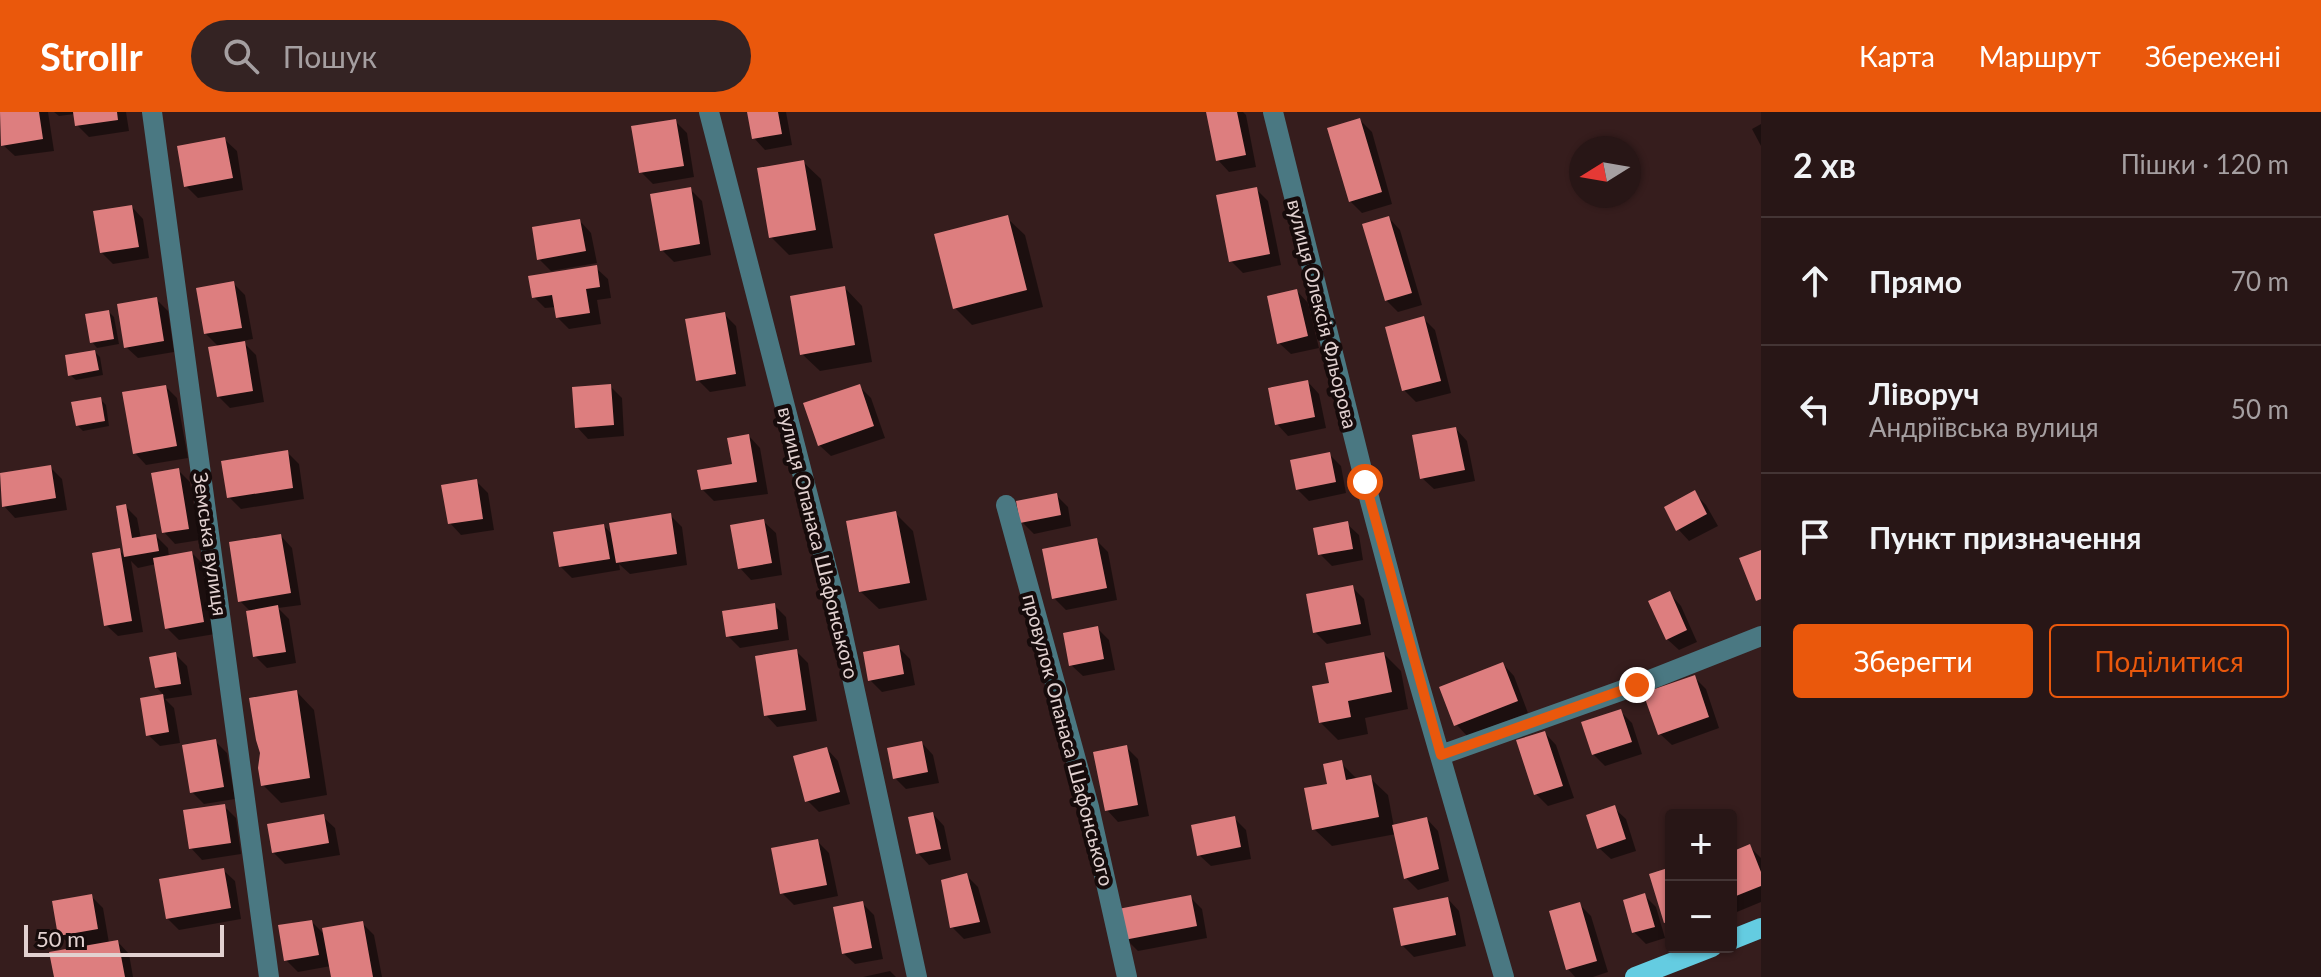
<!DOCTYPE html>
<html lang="uk">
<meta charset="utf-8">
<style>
body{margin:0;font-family:Lato,sans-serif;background:#342323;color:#f1f3f6}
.controls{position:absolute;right:24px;bottom:24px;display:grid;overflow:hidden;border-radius:8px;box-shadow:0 2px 6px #0004}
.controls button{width:72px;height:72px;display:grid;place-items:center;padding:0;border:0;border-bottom:2px solid #443535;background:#281616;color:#f1f3f6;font:40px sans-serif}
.compass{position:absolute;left:1569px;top:24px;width:72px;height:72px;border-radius:50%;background:#281616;box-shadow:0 2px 6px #0004;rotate:259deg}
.scale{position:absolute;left:24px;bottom:20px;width:200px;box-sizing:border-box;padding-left:8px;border:4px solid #e2d1d0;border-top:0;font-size:22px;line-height:28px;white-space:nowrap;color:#e2d1d0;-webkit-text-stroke:6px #160b0b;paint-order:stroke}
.stop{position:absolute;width:24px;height:24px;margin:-18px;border:6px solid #ea580c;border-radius:50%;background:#fff}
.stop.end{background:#ea580c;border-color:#fff;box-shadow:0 2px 8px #0008}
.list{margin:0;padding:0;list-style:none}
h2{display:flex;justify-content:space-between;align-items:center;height:104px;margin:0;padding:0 32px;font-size:34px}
h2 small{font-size:26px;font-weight:400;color:#a59fa1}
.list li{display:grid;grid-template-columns:52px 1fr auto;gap:24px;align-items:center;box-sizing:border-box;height:128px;padding:0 32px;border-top:2px solid #443535}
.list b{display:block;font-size:30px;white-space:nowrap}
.list p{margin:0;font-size:26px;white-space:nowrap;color:#a59fa1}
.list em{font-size:26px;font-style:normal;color:#a59fa1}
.actions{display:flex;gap:16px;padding:24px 32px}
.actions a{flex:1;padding:18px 0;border:2px solid #ea580c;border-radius:8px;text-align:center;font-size:28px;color:#ea580c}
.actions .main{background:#ea580c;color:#fff}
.icon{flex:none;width:44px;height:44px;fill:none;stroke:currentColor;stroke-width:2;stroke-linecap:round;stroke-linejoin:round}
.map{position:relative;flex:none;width:1761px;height:865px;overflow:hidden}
header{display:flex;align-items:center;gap:48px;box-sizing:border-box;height:112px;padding:0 40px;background:#ea580c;color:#fff}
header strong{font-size:38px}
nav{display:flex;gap:44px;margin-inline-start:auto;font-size:28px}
.search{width:560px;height:72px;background:#342323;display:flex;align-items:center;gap:20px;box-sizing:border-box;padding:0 28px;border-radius:44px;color:#a59fa1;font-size:30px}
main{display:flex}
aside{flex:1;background:#281616}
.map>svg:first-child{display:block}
.shadow{fill:#0007}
.building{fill:#dd7e7f}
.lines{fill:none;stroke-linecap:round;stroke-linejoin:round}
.minor{stroke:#4a7882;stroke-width:20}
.major{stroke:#64cce1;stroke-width:20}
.route{stroke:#ea580c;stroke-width:10}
.labels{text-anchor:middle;stroke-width:8;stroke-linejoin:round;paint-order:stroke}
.street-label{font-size:20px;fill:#e2d1d0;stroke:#160b0b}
</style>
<header>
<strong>Strollr</strong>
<div class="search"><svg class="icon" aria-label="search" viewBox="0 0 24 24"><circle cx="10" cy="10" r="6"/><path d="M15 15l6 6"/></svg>Пошук</div>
<nav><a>Карта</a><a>Маршрут</a><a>Збережені</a></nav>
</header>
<main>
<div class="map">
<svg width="1761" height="865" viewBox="0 0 1761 865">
<rect width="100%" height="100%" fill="#361d1d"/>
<path class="shadow" d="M 0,0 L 48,0 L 54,39 L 15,44 L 3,33 Z
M 54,0 L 126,0 L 129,19 L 89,25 L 77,13 L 75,2 L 59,4 Z
M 749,0 L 786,0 L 792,33 L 765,38 L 754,26 Z
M 1208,0 L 1243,0 L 1246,3 L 1256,55 L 1229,60 L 1218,48 Z
M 1360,8 L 1372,20 L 1392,92 L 1362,101 L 1350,89 Z
M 675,9 L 687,21 L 694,65 L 653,72 L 641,60 Z
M 1761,12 L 1761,34 L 1752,17 Z
M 225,28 L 237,39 L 243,78 L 198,86 L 186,74 Z
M 803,50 L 821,67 L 833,136 L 789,143 L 771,125 Z
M 690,77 L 702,89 L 711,143 L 674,150 L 662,138 Z
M 1256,77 L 1268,89 L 1281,153 L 1243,161 L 1231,149 Z
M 132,95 L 143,107 L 149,146 L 113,152 L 101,140 Z
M 1007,106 L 1025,123 L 1043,195 L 972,213 L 955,196 Z
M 1389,106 L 1400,118 L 1422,193 L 1398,200 L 1386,188 Z
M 580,109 L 591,121 L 597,151 L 551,159 L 539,147 Z
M 596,156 L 608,167 L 611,186 L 597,188 L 601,212 L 569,217 L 557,205 L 556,195 L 545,196 L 534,185 Z
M 233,171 L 245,183 L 253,227 L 242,229 L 256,243 L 264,290 L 230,296 L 218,284 L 219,235 L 206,222 Z
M 845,176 L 862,194 L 872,250 L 820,259 L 802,242 Z
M 1297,179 L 1308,191 L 1319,236 L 1291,242 L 1279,231 Z
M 156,187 L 168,199 L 174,240 L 138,246 L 126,235 Z
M 109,200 L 114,205 L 119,232 L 97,236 L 92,230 Z
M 724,202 L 736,214 L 746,274 L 710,280 L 698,268 Z
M 1424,207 L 1435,218 L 1451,281 L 1416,290 L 1404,278 Z
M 95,240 L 100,245 L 103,263 L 76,268 L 70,263 Z
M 1308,270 L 1319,282 L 1326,316 L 1288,324 L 1277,312 Z
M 610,274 L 622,286 L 624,324 L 588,327 L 577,315 Z
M 859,274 L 871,286 L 885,326 L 831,344 L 819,333 Z
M 166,275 L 177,286 L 188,346 L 146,353 L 135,341 Z
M 100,287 L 106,293 L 109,314 L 83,319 L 77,313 Z
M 1456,317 L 1467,329 L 1475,369 L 1434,377 L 1422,366 Z
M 749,324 L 760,336 L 768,382 L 714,389 L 702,377 L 734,354 Z
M 287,340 L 299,352 L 304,387 L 241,397 L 229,385 Z
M 1329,342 L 1341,354 L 1346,381 L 1309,389 L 1297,377 Z
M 50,355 L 62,367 L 67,398 L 15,406 L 4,394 L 0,363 Z
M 178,358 L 190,370 L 200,428 L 175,432 L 164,420 Z
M 476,369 L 488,381 L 494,418 L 461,423 L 450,411 Z
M 1694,381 L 1706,393 L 1718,414 L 1689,429 L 1678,417 Z
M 1056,383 L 1068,395 L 1071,414 L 1034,422 L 1022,410 Z
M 126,395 L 137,406 L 141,427 L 156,424 L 168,436 L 169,445 L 192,441 L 204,453 L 215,522 L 179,528 L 167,516 L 156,452 L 138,456 L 131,449 L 143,520 L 118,524 L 106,513 L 119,438 L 126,445 L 118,396 Z
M 896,402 L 913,419 L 927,488 L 879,497 L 861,480 Z
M 670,403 L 682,415 L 687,453 L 630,462 L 619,452 L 620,458 L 572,466 L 560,454 L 604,414 L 614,424 Z
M 764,410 L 776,421 L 782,463 L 751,468 L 740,456 Z
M 1347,412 L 1359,423 L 1363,448 L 1332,454 L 1320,442 Z
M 281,424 L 292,436 L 301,493 L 278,496 L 289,507 L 296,551 L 267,556 L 255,544 L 251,500 L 240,489 Z
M 1096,428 L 1108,440 L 1117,488 L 1066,498 L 1054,486 Z
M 1352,475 L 1364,487 L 1371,523 L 1327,532 L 1315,520 Z
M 1670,482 L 1681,494 L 1697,530 L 1679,538 L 1667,527 Z
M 774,493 L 786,505 L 789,528 L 740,536 L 728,524 Z
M 1097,516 L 1109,528 L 1115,558 L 1083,564 L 1071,553 Z
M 898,535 L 910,547 L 915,573 L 882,580 L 870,568 Z
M 796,539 L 808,551 L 817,609 L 777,615 L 766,603 Z
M 175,542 L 187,554 L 192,583 L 165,587 L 174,596 L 180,631 L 160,634 L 148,623 L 142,588 L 165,584 L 156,575 Z
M 1384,542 L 1401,559 L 1408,597 L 1365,606 L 1368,622 L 1338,628 L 1320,610 L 1331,573 Z
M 1503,552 L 1514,564 L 1528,601 L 1467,624 L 1456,612 Z
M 1694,565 L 1706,577 L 1719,616 L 1672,633 L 1660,622 Z
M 297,580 L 314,598 L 327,683 L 281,691 L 263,673 Z
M 1620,599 L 1632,611 L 1642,642 L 1605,654 L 1593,642 Z
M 1545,621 L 1556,633 L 1574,686 L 1548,694 L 1536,682 L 1519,630 Z
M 215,629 L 227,641 L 235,687 L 204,692 L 192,680 Z
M 922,631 L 933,643 L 939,671 L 906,677 L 895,666 Z
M 1126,635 L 1138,647 L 1149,704 L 1118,710 L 1107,698 Z
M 827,637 L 838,649 L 850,692 L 819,700 L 807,688 Z
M 1341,651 L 1358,668 L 1370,666 L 1388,683 L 1394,715 L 1427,707 L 1438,719 L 1449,769 L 1418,778 L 1406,766 L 1396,722 L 1332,734 L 1314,717 Z
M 224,694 L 236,706 L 241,742 L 202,748 L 191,736 Z
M 1614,696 L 1626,707 L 1636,739 L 1611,747 L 1599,736 Z
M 933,702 L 944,714 L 951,748 L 929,753 L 918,741 Z
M 323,705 L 335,716 L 340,743 L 285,752 L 273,740 Z
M 1234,706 L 1246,718 L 1251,747 L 1211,754 L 1199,743 Z
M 817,729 L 829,741 L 838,784 L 794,793 L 782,781 Z
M 1750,735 L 1761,746 L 1761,790 L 1732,802 L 1731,742 Z
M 223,758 L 235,769 L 241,807 L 179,818 L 167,806 Z
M 966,763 L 978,775 L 991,821 L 964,827 L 952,815 Z
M 1644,783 L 1656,795 L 1665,826 L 1646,832 L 1634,820 Z
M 91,784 L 103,796 L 109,831 L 118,830 L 129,842 L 133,865 L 56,865 L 74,837 L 60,823 Z
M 1190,785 L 1202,797 L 1207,826 L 1138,839 L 1126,827 Z
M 1448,787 L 1459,799 L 1466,834 L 1414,845 L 1402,833 Z
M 862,791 L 874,803 L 883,847 L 855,852 L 843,841 Z
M 1579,792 L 1591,804 L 1608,860 L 1593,865 L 1575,865 L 1568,857 Z
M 312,810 L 326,824 L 363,812 L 374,823 L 382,865 L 333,865 L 331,854 L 298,860 L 286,848 Z
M 890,859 L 896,865 L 863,865 Z"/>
<path class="building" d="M 0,0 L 39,0 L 43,27 L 1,34 Z
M 73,0 L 117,0 L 118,8 L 75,14 Z
M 747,0 L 778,0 L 782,22 L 752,27 Z
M 1206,0 L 1237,0 L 1246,43 L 1216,49 Z
M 1360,6 L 1382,80 L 1349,90 L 1327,16 Z
M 676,7 L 684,54 L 639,61 L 631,14 Z
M 225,25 L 233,66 L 184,75 L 177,34 Z
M 804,48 L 816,118 L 769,126 L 757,56 Z
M 691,75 L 700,132 L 660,139 L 650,82 Z
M 1257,75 L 1270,142 L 1229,150 L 1216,83 Z
M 132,93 L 139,135 L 100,141 L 93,99 Z
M 1008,103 L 1027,178 L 953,197 L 934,122 Z
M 1389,104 L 1412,181 L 1385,189 L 1362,112 Z
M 580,107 L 586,139 L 537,148 L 532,115 Z
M 597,153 L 600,175 L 586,177 L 590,201 L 556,206 L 552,183 L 532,186 L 528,164 Z
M 234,169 L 242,216 L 204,222 L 196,176 Z
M 845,174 L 855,233 L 800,243 L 790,184 Z
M 1297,177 L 1308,224 L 1277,232 L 1267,184 Z
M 157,185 L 164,229 L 124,236 L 117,192 Z
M 109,198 L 114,227 L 90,231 L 85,202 Z
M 725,200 L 736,262 L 696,269 L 685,207 Z
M 1424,204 L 1441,269 L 1402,279 L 1385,215 Z
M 245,229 L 253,279 L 217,285 L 208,235 Z
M 95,238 L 99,258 L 68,264 L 65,243 Z
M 1308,268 L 1315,305 L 1275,313 L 1268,276 Z
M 611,272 L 614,313 L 575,316 L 572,275 Z
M 860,272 L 874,314 L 818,334 L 803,291 Z
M 166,273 L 177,334 L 133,342 L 122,280 Z
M 101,285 L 105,309 L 76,314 L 71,290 Z
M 1456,315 L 1465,358 L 1420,367 L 1412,323 Z
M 749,322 L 757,370 L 701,378 L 697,358 L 732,352 L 727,326 Z
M 288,338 L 293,376 L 227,386 L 221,349 Z
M 1330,340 L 1336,370 L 1296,378 L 1290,348 Z
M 51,353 L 56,386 L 2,395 L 0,361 Z
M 179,356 L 189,417 L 162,421 L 151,361 Z
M 477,367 L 483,407 L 448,412 L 441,373 Z
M 1695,378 L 1707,402 L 1676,419 L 1664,395 Z
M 1057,381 L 1061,403 L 1020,411 L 1016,389 Z
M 126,392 L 132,426 L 156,422 L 159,439 L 124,445 L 116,394 Z
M 896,399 L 910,471 L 859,480 L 846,409 Z
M 671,401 L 677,442 L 616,451 L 609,411 Z
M 764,407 L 772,451 L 738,457 L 730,413 Z
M 1348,409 L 1353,437 L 1318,443 L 1313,416 Z
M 604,412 L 610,447 L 559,455 L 553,420 Z
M 281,422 L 291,481 L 238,490 L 229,430 Z
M 1097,426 L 1107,476 L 1052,487 L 1042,437 Z
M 120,436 L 132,509 L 104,514 L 92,441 Z
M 1761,438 L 1761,487 L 1756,489 L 1739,446 Z
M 192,439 L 204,510 L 165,517 L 153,446 Z
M 1353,473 L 1361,512 L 1313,521 L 1306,482 Z
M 1670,479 L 1687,518 L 1666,528 L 1648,489 Z
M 775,491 L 778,517 L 726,525 L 722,499 Z
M 278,493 L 286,540 L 253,545 L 246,499 Z
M 1098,514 L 1104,547 L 1069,554 L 1063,521 Z
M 899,533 L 904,562 L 868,569 L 863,540 Z
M 797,537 L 806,598 L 764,604 L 755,544 Z
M 176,540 L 181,572 L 155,576 L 149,545 Z
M 1384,540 L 1392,580 L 1348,589 L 1351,605 L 1319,611 L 1312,574 L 1329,571 L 1325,551 Z
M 1503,550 L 1518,589 L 1454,614 L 1439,575 Z
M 1695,563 L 1709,605 L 1658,623 L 1643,581 Z
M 297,578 L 310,666 L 261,674 L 258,656 L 260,641 L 256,628 L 249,586 Z
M 163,582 L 169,620 L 146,624 L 140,586 Z
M 1621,597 L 1632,630 L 1592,643 L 1581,610 Z
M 1545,619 L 1563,674 L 1534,683 L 1516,628 Z
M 216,627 L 224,675 L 190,681 L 182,633 Z
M 922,629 L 928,660 L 893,667 L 887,636 Z
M 1127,633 L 1138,693 L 1105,699 L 1093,640 Z
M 827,635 L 840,680 L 805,690 L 793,644 Z
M 1342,648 L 1346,668 L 1371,663 L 1379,705 L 1312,718 L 1304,676 L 1327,672 L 1323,652 Z
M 225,692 L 231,731 L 189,737 L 183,698 Z
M 1615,693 L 1626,727 L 1597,737 L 1586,703 Z
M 933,700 L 941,737 L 916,742 L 908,705 Z
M 324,702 L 329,731 L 272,741 L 267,712 Z
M 1235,704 L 1241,735 L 1197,744 L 1191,713 Z
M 1427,705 L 1439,757 L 1404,767 L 1392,713 Z
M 818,727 L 827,773 L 780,782 L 771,736 Z
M 1750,732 L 1761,760 L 1761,774 L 1731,786 L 1731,740 Z
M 1671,755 L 1671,809 L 1664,811 L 1649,762 Z
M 224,756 L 231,796 L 166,807 L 159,767 Z
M 967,761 L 980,810 L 950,816 L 941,768 Z
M 1645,781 L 1655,815 L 1632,821 L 1623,788 Z
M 92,782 L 98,817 L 58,824 L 52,789 Z
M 1191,783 L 1197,814 L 1124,828 L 1118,797 Z
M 1448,785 L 1456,823 L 1401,834 L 1393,796 Z
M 863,789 L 872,836 L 842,842 L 833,795 Z
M 1580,790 L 1597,849 L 1566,858 L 1549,799 Z
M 312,808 L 319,843 L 284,849 L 278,813 Z
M 363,809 L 373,865 L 331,865 L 322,816 Z
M 118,828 L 125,865 L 54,865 L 49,840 Z"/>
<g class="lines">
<path class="minor" d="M 152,0 L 269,865
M 709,0 L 837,496 L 917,865
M 1273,0 L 1365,370 L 1412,547 L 1504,865
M 1006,393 L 1089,695 L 1127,865
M 1441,643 L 1637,573 L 1761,524"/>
<path class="major" d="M 1731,828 L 1761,816
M 1635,865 L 1712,835"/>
</g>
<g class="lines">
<path class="route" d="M 1365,370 L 1441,643 L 1637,573"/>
</g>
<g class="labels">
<g class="street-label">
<text transform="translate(1322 202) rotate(76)" y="7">вулиця Олексія Фльорова</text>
<text transform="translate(818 431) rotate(76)" y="7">вулиця Опанаса Шафонського</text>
<text transform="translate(210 432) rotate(82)" y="7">Земська вулиця</text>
<text transform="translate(1068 628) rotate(75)" y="7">провулок Опанаса Шафонського</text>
</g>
</g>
</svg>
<div class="controls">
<button>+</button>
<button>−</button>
</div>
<svg class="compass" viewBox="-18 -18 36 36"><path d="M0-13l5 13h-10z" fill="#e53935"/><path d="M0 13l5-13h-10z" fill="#a59fa1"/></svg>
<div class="scale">50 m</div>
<div class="stop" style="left:1365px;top:370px"></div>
<div class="stop end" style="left:1637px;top:573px"></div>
</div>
<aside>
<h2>2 хв<small>Пішки · 120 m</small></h2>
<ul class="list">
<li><svg class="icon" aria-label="ahead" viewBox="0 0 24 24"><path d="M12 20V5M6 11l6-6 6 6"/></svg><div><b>Прямо</b></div><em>70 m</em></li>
<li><svg class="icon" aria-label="left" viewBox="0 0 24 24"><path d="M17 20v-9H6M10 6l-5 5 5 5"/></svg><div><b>Ліворуч</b><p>Андріївська вулиця</p></div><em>50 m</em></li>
<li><svg class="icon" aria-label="arrive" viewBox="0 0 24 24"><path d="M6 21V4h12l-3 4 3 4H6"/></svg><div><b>Пункт призначення</b></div></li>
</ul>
<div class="actions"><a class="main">Зберегти</a><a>Поділитися</a></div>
</aside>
</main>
